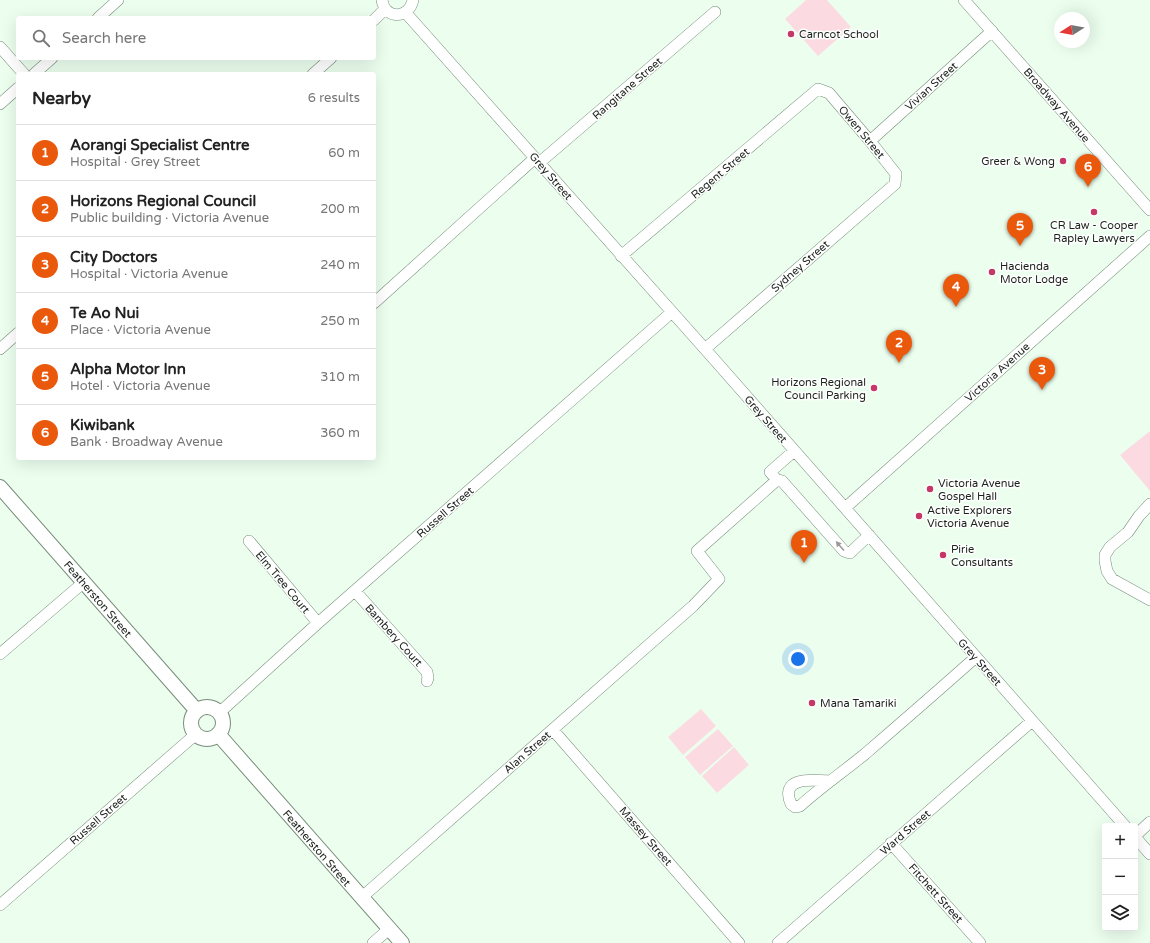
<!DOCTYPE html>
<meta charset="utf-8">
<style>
body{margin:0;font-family:"Varela Round",sans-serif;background:#f2f2f2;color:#222}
.controls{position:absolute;right:12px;bottom:12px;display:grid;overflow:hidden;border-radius:4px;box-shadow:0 4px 16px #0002}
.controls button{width:36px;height:36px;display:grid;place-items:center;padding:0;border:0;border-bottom:1px solid #e0e0e0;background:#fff;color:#222;font:20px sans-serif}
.compass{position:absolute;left:1054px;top:12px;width:36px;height:36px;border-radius:50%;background:#fff;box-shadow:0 4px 16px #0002;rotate:259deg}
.you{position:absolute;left:798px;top:659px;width:14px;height:14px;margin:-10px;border:3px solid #fff;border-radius:50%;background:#1a73e8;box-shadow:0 0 0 6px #1a73e833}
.badge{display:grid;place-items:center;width:26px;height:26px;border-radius:50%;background:#ea580c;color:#fff;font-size:13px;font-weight:700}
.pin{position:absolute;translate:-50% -33px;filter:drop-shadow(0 1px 2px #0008)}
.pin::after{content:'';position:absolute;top:21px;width:14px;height:12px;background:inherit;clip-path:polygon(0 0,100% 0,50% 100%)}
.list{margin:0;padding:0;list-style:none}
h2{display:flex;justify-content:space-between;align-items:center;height:52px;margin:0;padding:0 16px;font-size:17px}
h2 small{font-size:13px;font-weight:400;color:#767676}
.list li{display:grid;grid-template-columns:26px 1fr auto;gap:12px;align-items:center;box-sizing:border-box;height:56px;padding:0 16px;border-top:1px solid #e0e0e0}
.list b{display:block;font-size:15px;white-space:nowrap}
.list p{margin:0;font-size:13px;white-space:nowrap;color:#767676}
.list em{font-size:13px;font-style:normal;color:#767676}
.icon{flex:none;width:22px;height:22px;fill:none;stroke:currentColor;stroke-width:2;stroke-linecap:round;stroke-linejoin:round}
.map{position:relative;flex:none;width:1150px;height:943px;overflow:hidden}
.search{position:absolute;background:#fff;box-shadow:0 4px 16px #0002;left:16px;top:16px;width:360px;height:44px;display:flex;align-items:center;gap:10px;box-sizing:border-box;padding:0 14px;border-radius:4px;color:#767676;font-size:15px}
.panel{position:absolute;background:#fff;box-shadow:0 4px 16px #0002;left:16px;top:72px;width:360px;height:388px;border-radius:4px}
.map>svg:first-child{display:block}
.green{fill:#fbdbe1}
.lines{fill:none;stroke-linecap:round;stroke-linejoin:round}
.minor-casing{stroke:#778c7a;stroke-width:12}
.major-casing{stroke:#778c7a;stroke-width:16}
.minor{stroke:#fff;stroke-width:11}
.major{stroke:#fff;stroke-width:14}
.oneway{fill:#989b98}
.poi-dot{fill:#c53767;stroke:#fff;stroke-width:1.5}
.labels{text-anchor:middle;stroke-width:3;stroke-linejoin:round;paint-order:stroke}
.poi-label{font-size:11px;fill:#19211a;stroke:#fff;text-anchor:start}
.street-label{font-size:11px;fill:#19211a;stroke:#fff}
</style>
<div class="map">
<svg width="1150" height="943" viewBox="0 0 1150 943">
<rect width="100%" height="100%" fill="#ecffef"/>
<path class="green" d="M 806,0 L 827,0 L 851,27 L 818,56 L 785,19 Z
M 1150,431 L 1150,491 L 1120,455 Z
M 701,709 L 716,726 L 683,755 L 668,737 Z
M 718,729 L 733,746 L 700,775 L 685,757 Z
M 734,747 L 749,765 L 717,793 L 702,776 Z"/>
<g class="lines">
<defs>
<path id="minor" d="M 382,0 C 385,20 409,19 413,0
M 964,0 L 1150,210
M 405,12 L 705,349 L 1125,826
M 98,18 L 118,0
M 374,20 L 385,9
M 0,47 L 24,74
M 34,74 L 52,58
M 313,74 L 331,58
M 0,104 L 18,88
M 870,141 L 992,31
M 539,163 L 715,12
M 621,256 L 818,89 L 829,93 L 870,141 L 896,174 L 895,184 L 705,349
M 374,303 L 535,158
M 0,349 L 18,333
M 777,480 L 782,481 L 844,551 L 850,553 L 869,535
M 1150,504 L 1139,516 L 1128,532 L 1110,547 L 1105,555 L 1105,561 L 1107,571 L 1112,579 L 1150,600
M 845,508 L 1150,236
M 249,541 L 318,623
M 355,591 L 427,672 L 428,678 L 427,681
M 0,654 L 84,582
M 219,713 L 318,623 L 672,312
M 553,730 L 739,943
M 829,781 C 813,780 779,776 791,804 L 795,807 L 800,806 C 821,787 843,772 865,754 C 902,722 939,690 976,657
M 1135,836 L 1150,822
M 1135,837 L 1150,854
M 891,843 L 980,943
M 361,898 L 693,606 L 719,579 L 697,551 L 777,480 L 770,472 L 794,451
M 0,905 L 196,734
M 373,943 L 389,929
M 778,943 L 1032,721"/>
<path id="major" d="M 0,487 L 197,711
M191 723a16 16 0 1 1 32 0a16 16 0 1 1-32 0Z
M 218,734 L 402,943"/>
</defs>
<use href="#minor" class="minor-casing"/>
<use href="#major" class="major-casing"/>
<use href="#minor" class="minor"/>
<use href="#major" class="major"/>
</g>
<defs><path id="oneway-solid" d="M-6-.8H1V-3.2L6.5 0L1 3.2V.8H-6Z"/></defs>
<use class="oneway" href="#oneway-solid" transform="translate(840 546) rotate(-131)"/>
<g class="poi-dot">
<circle cx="791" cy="34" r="4"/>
<circle cx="1063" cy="161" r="4"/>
<circle cx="1094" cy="212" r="4"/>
<circle cx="992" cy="272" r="4"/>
<circle cx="874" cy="388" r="4"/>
<circle cx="930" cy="489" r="4"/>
<circle cx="919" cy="516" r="4"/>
<circle cx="943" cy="555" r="4"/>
<circle cx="812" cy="703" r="4"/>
</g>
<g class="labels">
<g class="poi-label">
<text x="799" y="38">Carncot School</text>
<text x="1055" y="165" text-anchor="end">Greer &amp; Wong</text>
<text x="1094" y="229" text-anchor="middle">CR Law - Cooper<tspan x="1094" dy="13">Rapley Lawyers</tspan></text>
<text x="1000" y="270">Hacienda<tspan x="1000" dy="13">Motor Lodge</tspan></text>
<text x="866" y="386" text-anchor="end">Horizons Regional<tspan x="866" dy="13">Council Parking</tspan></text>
<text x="938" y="487">Victoria Avenue<tspan x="938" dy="13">Gospel Hall</tspan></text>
<text x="927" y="514">Active Explorers<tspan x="927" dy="13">Victoria Avenue</tspan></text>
<text x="951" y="553">Pirie<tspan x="951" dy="13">Consultants</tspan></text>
<text x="820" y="707">Mana Tamariki</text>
</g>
<g class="street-label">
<text transform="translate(931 86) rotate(-42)" y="4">Vivian Street</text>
<text transform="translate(627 88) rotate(-41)" y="4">Rangitane Street</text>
<text transform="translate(1057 105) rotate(49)" y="4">Broadway Avenue</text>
<text transform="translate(862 132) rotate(50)" y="4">Owen Street</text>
<text transform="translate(720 173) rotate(-40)" y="4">Regent Street</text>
<text transform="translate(551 176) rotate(49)" y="4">Grey Street</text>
<text transform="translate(800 266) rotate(-41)" y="4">Sydney Street</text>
<text transform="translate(997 372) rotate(-42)" y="4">Victoria Avenue</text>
<text transform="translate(766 419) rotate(49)" y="4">Grey Street</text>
<text transform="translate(445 512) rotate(-41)" y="4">Russell Street</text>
<text transform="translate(283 582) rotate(50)" y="4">Elm Tree Court</text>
<text transform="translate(98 599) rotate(49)" y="4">Featherston Street</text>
<text transform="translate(394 635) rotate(48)" y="4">Bambery Court</text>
<text transform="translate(980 662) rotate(48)" y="4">Grey Street</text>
<text transform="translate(527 752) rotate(-41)" y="4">Alan Street</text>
<text transform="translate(98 819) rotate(-41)" y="4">Russell Street</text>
<text transform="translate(905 832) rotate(-41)" y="4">Ward Street</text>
<text transform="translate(646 836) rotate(49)" y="4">Massey Street</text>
<text transform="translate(317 848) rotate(49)" y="4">Featherston Street</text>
<text transform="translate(936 893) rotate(48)" y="4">Fitchett Street</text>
</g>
</g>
</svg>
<div class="controls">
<button>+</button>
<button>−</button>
<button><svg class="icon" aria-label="layers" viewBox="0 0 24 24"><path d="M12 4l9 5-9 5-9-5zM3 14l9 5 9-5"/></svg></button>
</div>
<svg class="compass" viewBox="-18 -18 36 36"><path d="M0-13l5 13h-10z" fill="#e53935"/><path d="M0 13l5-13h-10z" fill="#767676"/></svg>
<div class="you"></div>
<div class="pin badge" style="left:804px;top:563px">1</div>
<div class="pin badge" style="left:899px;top:363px">2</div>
<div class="pin badge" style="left:1042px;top:390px">3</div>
<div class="pin badge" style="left:956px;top:307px">4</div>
<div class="pin badge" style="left:1020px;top:246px">5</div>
<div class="pin badge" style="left:1088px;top:187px">6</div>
<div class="search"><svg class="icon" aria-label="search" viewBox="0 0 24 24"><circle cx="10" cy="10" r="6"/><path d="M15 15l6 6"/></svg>Search here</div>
<section class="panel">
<h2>Nearby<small>6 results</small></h2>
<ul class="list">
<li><span class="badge">1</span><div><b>Aorangi Specialist Centre</b><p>Hospital · Grey Street</p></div><em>60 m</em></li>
<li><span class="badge">2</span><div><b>Horizons Regional Council</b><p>Public building · Victoria Avenue</p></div><em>200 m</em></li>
<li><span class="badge">3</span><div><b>City Doctors</b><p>Hospital · Victoria Avenue</p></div><em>240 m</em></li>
<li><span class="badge">4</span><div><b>Te Ao Nui</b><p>Place · Victoria Avenue</p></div><em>250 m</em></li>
<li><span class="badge">5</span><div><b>Alpha Motor Inn</b><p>Hotel · Victoria Avenue</p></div><em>310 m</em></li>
<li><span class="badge">6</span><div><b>Kiwibank</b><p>Bank · Broadway Avenue</p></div><em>360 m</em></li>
</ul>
</section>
</div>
